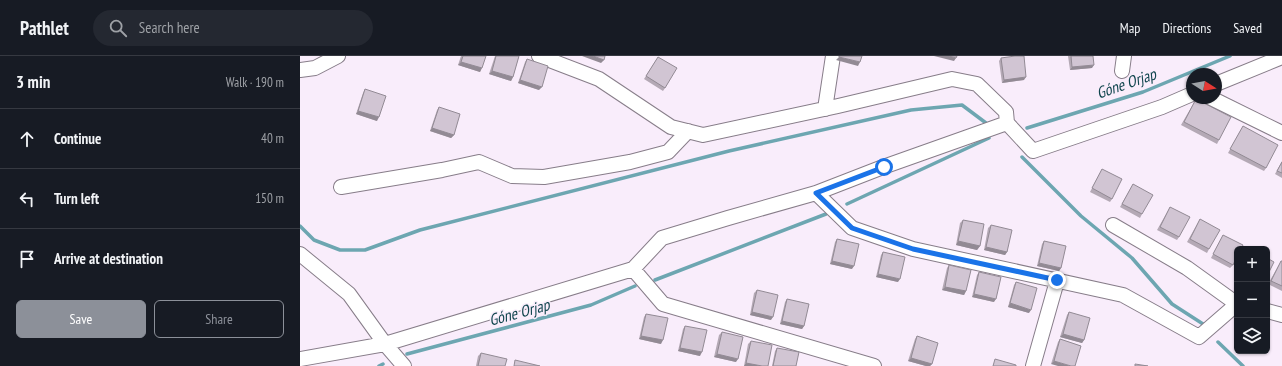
<!DOCTYPE html>
<meta charset="utf-8">
<style>
body{margin:0;font-family:"PT Sans Narrow",sans-serif;background:#242831;color:#f1f3f6}
.controls{position:absolute;right:12px;bottom:12px;display:grid;overflow:hidden;border-radius:6px;box-shadow:0 1px 3px #0004}
.controls button{width:36px;height:36px;display:grid;place-items:center;padding:0;border:0;border-bottom:1px solid #363941;background:#171b24;color:#f1f3f6;font:20px sans-serif}
.compass{position:absolute;left:886px;top:12px;width:36px;height:36px;border-radius:50%;background:#171b24;box-shadow:0 1px 3px #0004;rotate:101deg}
.stop{position:absolute;width:12px;height:12px;margin:-9px;border:3px solid #1a73e8;border-radius:50%;background:#fff}
.stop.end{background:#1a73e8;border-color:#fff;box-shadow:0 1px 4px #0008}
.list{margin:0;padding:0;list-style:none}
h2{display:flex;justify-content:space-between;align-items:center;height:52px;margin:0;padding:0 16px;font-size:17px}
h2 small{font-size:13px;font-weight:400;color:#9ea1a6}
.list li{display:grid;grid-template-columns:26px 1fr auto;gap:12px;align-items:center;box-sizing:border-box;height:60px;padding:0 16px;border-top:1px solid #363941}
.list b{display:block;font-size:15px;white-space:nowrap}
.list em{font-size:13px;font-style:normal;color:#9ea1a6}
.actions{display:flex;gap:8px;padding:12px 16px}
.actions a{flex:1;padding:9px 0;border:1px solid #8c9099;border-radius:6px;text-align:center;font-size:14px;color:#8c9099}
.actions .main{background:#8c9099;color:#fff}
.icon{flex:none;width:22px;height:22px;fill:none;stroke:currentColor;stroke-width:2;stroke-linecap:round;stroke-linejoin:round}
.map{position:relative;flex:none;width:982px;height:310px;overflow:hidden}
header{display:flex;align-items:center;gap:24px;box-sizing:border-box;height:56px;padding:0 20px;background:#171b24;border-bottom:1px solid #363941}
header strong{font-size:19px}
nav{display:flex;gap:22px;margin-inline-start:auto;font-size:14px}
.search{width:280px;height:36px;background:#242831;display:flex;align-items:center;gap:10px;box-sizing:border-box;padding:0 14px;border-radius:22px;color:#9ea1a6;font-size:15px}
main{display:flex}
aside{flex:1;background:#171b24}
.map>svg:first-child{display:block}
.lines{fill:none;stroke-linecap:round;stroke-linejoin:round}
.stream{stroke:#6da6b1;stroke-width:3.5}
.minor-casing{stroke:#877d89;stroke-width:16}
.minor{stroke:#fff;stroke-width:14}
.wall{fill:#b4a9b5}
.shaded-wall{fill:#928a94}
.building{fill:#d1c5d3;stroke:#928a94}
.route{stroke:#1a73e8;stroke-width:5}
.labels{text-anchor:middle;stroke-width:3;stroke-linejoin:round;paint-order:stroke}
.water-label{font-size:16px;font-style:italic;fill:#10454e;stroke:#f9edfb}
</style>
<header>
<strong>Pathlet</strong>
<div class="search"><svg class="icon" aria-label="search" viewBox="0 0 24 24"><circle cx="10" cy="10" r="6"/><path d="M15 15l6 6"/></svg>Search here</div>
<nav><a>Map</a><a>Directions</a><a>Saved</a></nav>
</header>
<main>
<aside>
<h2>3 min<small>Walk · 190 m</small></h2>
<ul class="list">
<li><svg class="icon" aria-label="ahead" viewBox="0 0 24 24"><path d="M12 20V5M6 11l6-6 6 6"/></svg><div><b>Continue</b></div><em>40 m</em></li>
<li><svg class="icon" aria-label="left" viewBox="0 0 24 24"><path d="M17 20v-9H6M10 6l-5 5 5 5"/></svg><div><b>Turn left</b></div><em>150 m</em></li>
<li><svg class="icon" aria-label="arrive" viewBox="0 0 24 24"><path d="M6 21V4h12l-3 4 3 4H6"/></svg><div><b>Arrive at destination</b></div></li>
</ul>
<div class="actions"><a class="main">Save</a><a>Share</a></div>
</aside>
<div class="map">
<svg width="982" height="310" viewBox="0 0 982 310">
<rect width="100%" height="100%" fill="#f9edfb"/>
<g class="lines">
<path class="stream" d="M 727,72 L 843,36 L 930,0
M 722,101 L 781,160 L 832,202 L 872,248 L 903,268
M 547,148 L 689,82
M 0,170 L 14,184 L 40,194 L 65,194 L 120,174 L 429,95 L 611,54 L 662,49 L 686,67
M 355,224 L 526,158
M 918,286 L 943,310
M 107,298 L 291,249 L 335,230
M 79,310 L 83,308"/>
<defs>
<path id="minor" d="M 239,0 L 299,23 L 371,71 L 403,79 L 538,50 L 652,23 L 677,28 L 706,56 L 707,67 L 733,95 L 862,51 L 892,38
M 0,14 L 15,12 L 38,0
M 822,15 L 824,0
M 916,28 L 982,1
M 911,42 L 982,77
M 525,53 L 533,0
M 41,131 L 142,114 L 179,106 L 212,120 L 244,121 L 330,106 L 368,96 L 388,75
M 516,137 L 552,172 L 613,193 L 823,239 L 899,281 L 937,248
M 813,169 L 887,212 L 937,248
M 0,198 L 49,238 L 85,288 L 104,310
M 333,213 L 363,248 L 574,310
M 967,255 L 982,259
M 0,303 L 85,288 L 333,213 L 362,182 L 428,162 L 516,137 L 583,111 L 707,67
M 733,310 L 757,225"/>
</defs>
<use href="#minor" class="minor-casing"/>
<use href="#minor" class="minor"/>
</g>
<path class="wall" d="M 161,0 L 186,0 L 180,16 L 158,9 Z
M 195,0 L 219,0 L 213,21 L 211,25 L 189,18 Z
M 768,0 L 793,0 L 792,12 L 770,14 Z
M 358,1 L 365,32 L 363,35 L 344,23 Z
M 701,2 L 724,24 L 702,27 L 699,5 Z
M 227,3 L 239,34 L 218,27 L 225,6 Z
M 65,33 L 77,65 L 56,58 L 63,37 Z
M 896,43 L 919,84 L 917,88 L 881,69 Z
M 139,51 L 154,79 L 151,82 L 130,75 L 137,54 Z
M 943,70 L 966,112 L 964,115 L 928,97 Z
M 982,105 L 982,122 L 975,118 Z
M 802,113 L 812,143 L 810,146 L 790,136 Z
M 833,128 L 842,158 L 840,162 L 820,151 Z
M 870,151 L 879,181 L 877,184 L 857,174 Z
M 900,163 L 909,193 L 907,197 L 887,186 Z
M 663,164 L 680,190 L 677,194 L 656,189 L 660,167 Z
M 691,169 L 707,196 L 705,199 L 684,194 L 688,172 Z
M 923,179 L 933,209 L 930,212 L 911,202 Z
M 537,183 L 552,213 L 530,208 L 535,186 Z
M 744,185 L 761,212 L 759,215 L 737,210 L 742,188 Z
M 583,196 L 598,226 L 576,221 L 581,199 Z
M 981,205 L 982,205 L 982,235 L 968,228 Z
M 649,209 L 666,235 L 664,239 L 642,234 L 647,212 Z
M 679,216 L 694,246 L 672,241 L 677,219 Z
M 716,226 L 729,257 L 708,251 L 714,229 Z
M 457,234 L 471,264 L 450,259 L 454,237 Z
M 487,243 L 504,270 L 502,273 L 480,268 L 485,246 Z
M 769,256 L 784,284 L 782,287 L 760,281 L 767,259 Z
M 346,258 L 361,288 L 339,283 L 344,261 Z
M 385,270 L 400,300 L 378,295 L 383,273 Z
M 422,276 L 436,306 L 414,301 L 419,279 Z
M 617,280 L 632,308 L 630,310 L 626,310 L 608,305 L 615,283 Z
M 760,283 L 781,290 L 751,308 L 758,286 Z
M 451,285 L 468,310 L 444,310 L 448,288 Z
M 477,292 L 496,310 L 472,310 L 475,295 Z
M 181,297 L 205,310 L 176,310 L 178,300 Z"/>
<path class="shaded-wall" d="M 282,0 L 293,0 L 304,4 L 301,7 Z
M 634,0 L 649,0 L 656,2 L 654,5 Z
M 539,1 L 560,6 L 558,10 L 536,4 Z
M 161,6 L 182,12 L 180,16 L 158,9 Z
M 794,9 L 792,12 L 770,14 L 772,11 Z
M 192,15 L 213,21 L 211,25 L 189,18 Z
M 726,21 L 724,24 L 702,27 L 704,24 Z
M 220,24 L 242,31 L 239,34 L 218,27 Z
M 58,55 L 79,61 L 77,65 L 56,58 Z
M 132,72 L 154,79 L 151,82 L 130,75 Z
M 658,185 L 680,190 L 677,194 L 656,189 Z
M 686,191 L 707,196 L 705,199 L 684,194 Z
M 532,205 L 554,210 L 552,213 L 530,208 Z
M 739,207 L 761,212 L 759,215 L 737,210 Z
M 578,218 L 600,223 L 598,226 L 576,221 Z
M 645,231 L 666,235 L 664,239 L 642,234 Z
M 674,238 L 696,243 L 694,246 L 672,241 Z
M 710,247 L 731,254 L 729,257 L 708,251 Z
M 452,256 L 473,261 L 471,264 L 450,259 Z
M 482,265 L 504,270 L 502,273 L 480,268 Z
M 763,278 L 784,284 L 782,287 L 760,281 Z
M 341,280 L 363,284 L 361,288 L 339,283 Z
M 380,292 L 402,296 L 400,300 L 378,295 Z
M 417,298 L 438,303 L 436,306 L 414,301 Z
M 611,302 L 632,308 L 630,310 L 626,310 L 608,305 Z
M 754,305 L 771,310 L 758,310 L 751,308 Z
M 446,307 L 462,310 L 444,310 Z"/>
<path class="building" d="M 163,0 L 186,0 L 182,12 L 161,6 Z
M 196,0 L 219,0 L 213,21 L 192,15 Z
M 293,0 L 305,0 L 304,4 Z
M 539,0 L 562,0 L 560,6 L 539,1 Z
M 649,0 L 657,0 L 656,2 Z
M 715,0 L 724,0 L 726,21 L 704,24 L 701,2 Z
M 771,0 L 793,0 L 794,9 L 772,11 Z
M 358,1 L 377,12 L 365,32 L 346,20 Z
M 227,3 L 248,10 L 242,31 L 220,24 Z
M 65,33 L 86,40 L 79,61 L 58,55 Z
M 896,43 L 931,61 L 919,84 L 884,66 Z
M 139,51 L 160,58 L 154,79 L 132,72 Z
M 943,70 L 978,89 L 966,112 L 930,93 Z
M 982,106 L 982,117 L 977,115 Z
M 802,113 L 822,123 L 812,143 L 792,132 Z
M 833,128 L 853,139 L 842,158 L 822,148 Z
M 870,151 L 890,161 L 879,181 L 860,171 Z
M 900,163 L 920,174 L 909,193 L 890,183 Z
M 663,164 L 684,168 L 680,190 L 658,185 Z
M 691,169 L 712,174 L 707,196 L 686,191 Z
M 923,179 L 943,189 L 941,193 L 937,193 L 937,201 L 933,209 L 913,198 Z
M 537,183 L 559,188 L 554,210 L 532,205 Z
M 744,185 L 766,190 L 761,212 L 739,207 Z
M 583,196 L 605,201 L 600,223 L 578,218 Z
M 967,202 L 974,206 L 967,220 Z
M 981,205 L 982,205 L 982,230 L 971,225 Z
M 649,209 L 671,214 L 666,235 L 645,231 Z
M 679,216 L 701,221 L 696,243 L 674,238 Z
M 716,226 L 737,232 L 731,254 L 710,247 Z
M 457,234 L 478,239 L 473,261 L 452,256 Z
M 487,243 L 509,248 L 504,270 L 482,265 Z
M 769,256 L 790,262 L 784,284 L 763,278 Z
M 346,258 L 368,262 L 363,284 L 341,280 Z
M 385,270 L 407,274 L 402,296 L 380,292 Z
M 422,276 L 443,281 L 438,303 L 417,298 Z
M 617,280 L 638,287 L 632,308 L 611,302 Z
M 760,283 L 781,290 L 775,310 L 771,310 L 754,305 Z
M 451,285 L 472,289 L 468,310 L 462,310 L 446,307 Z
M 477,292 L 499,296 L 496,310 L 473,310 Z
M 181,297 L 207,303 L 205,310 L 178,310 Z
M 695,303 L 716,309 L 716,310 L 693,310 Z
M 215,304 L 240,310 L 214,310 Z
M 835,308 L 848,310 L 835,310 Z"/>
<g class="lines">
<path class="route" d="M 584,111 L 516,137 L 552,172 L 613,193 L 757,224"/>
</g>
<g class="labels">
<g class="water-label">
<text transform="translate(826 27) rotate(-19)" y="6">Góne Orjap</text>
<text transform="translate(219 256) rotate(-15)" y="6">Góne Orjap</text>
</g>
</g>
</svg>
<div class="controls">
<button>+</button>
<button>−</button>
<button><svg class="icon" aria-label="layers" viewBox="0 0 24 24"><path d="M12 4l9 5-9 5-9-5zM3 14l9 5 9-5"/></svg></button>
</div>
<svg class="compass" viewBox="-18 -18 36 36"><path d="M0-13l5 13h-10z" fill="#e53935"/><path d="M0 13l5-13h-10z" fill="#9ea1a6"/></svg>
<div class="stop" style="left:584px;top:111px"></div>
<div class="stop end" style="left:757px;top:224px"></div>
</div>
</main>
